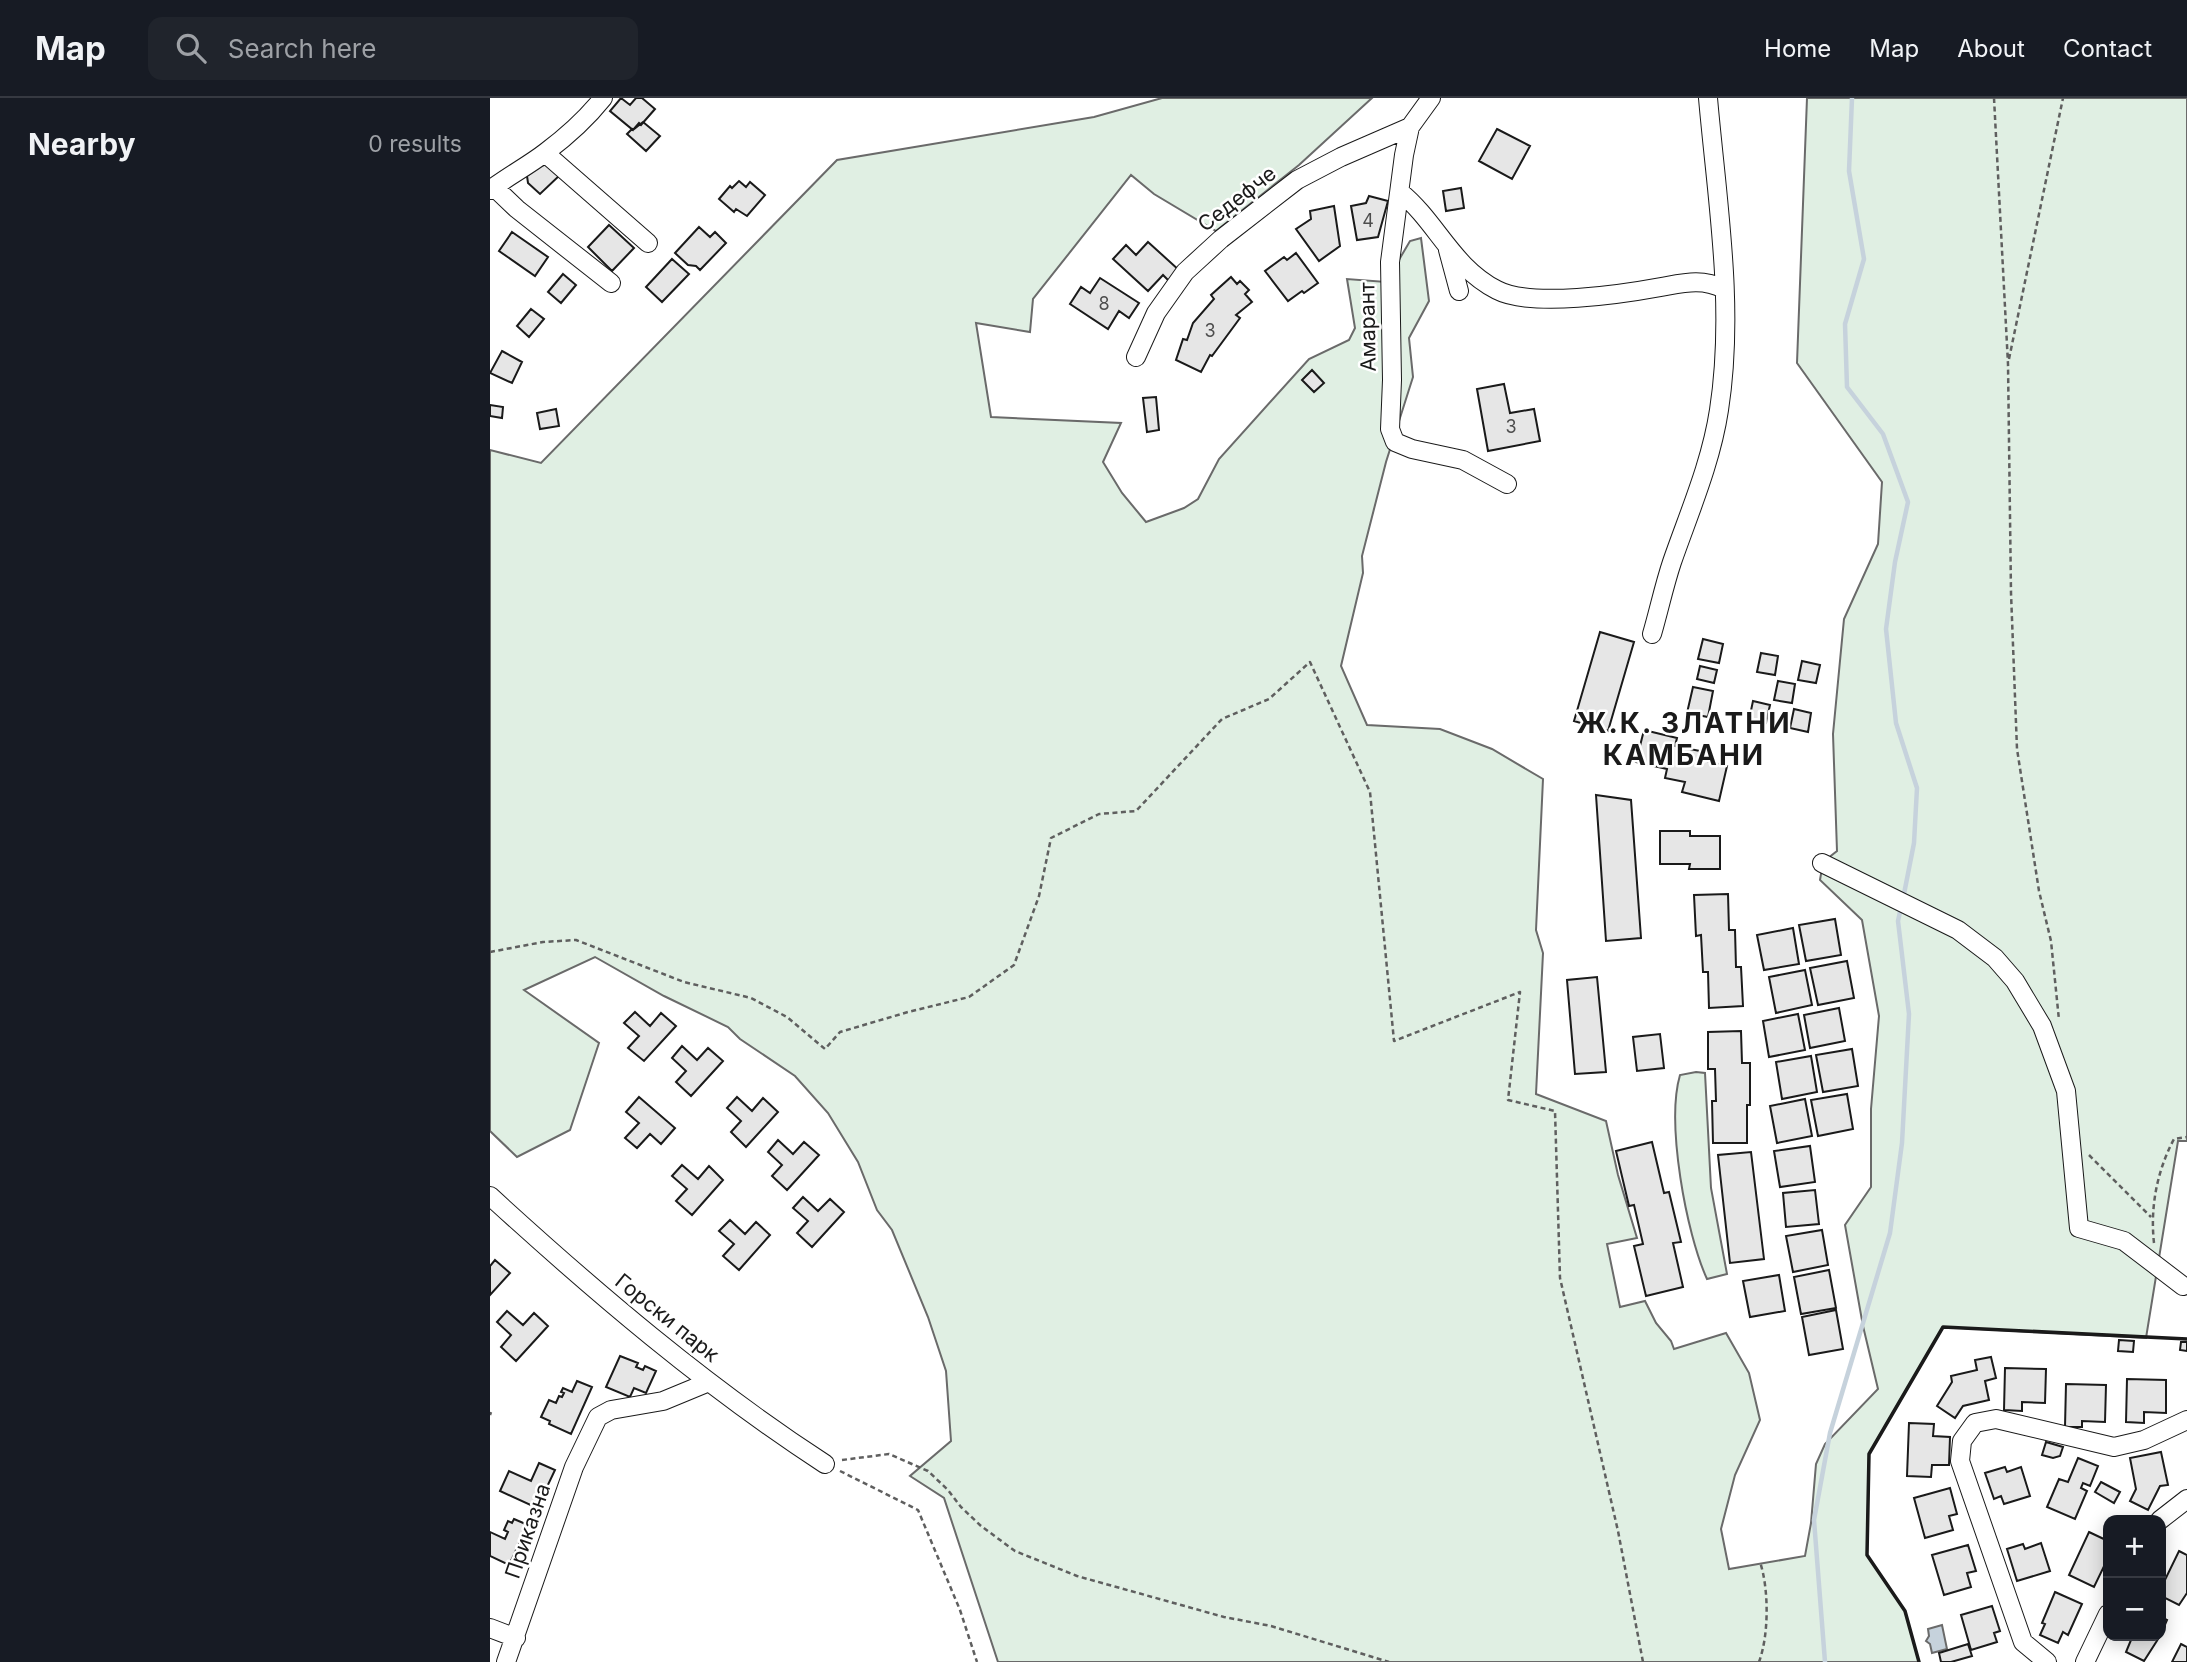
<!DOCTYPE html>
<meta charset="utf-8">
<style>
body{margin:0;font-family:Inter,sans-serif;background:#20242c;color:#f1f3f6}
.controls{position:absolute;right:21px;bottom:21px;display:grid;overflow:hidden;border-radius:14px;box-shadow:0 4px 18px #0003}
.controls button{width:63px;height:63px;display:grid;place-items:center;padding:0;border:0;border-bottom:2px solid #363941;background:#171b24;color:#f1f3f6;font:35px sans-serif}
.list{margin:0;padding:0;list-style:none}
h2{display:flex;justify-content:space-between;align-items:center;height:91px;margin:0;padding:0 28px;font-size:30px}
h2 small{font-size:23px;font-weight:400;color:#9ea1a6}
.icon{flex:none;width:38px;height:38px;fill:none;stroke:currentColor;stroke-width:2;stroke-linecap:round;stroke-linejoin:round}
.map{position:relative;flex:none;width:1697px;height:1564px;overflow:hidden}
header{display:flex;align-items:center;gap:42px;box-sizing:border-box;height:98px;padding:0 35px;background:#171b24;border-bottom:2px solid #363941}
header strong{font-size:33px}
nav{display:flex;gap:38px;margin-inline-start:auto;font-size:24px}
.search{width:490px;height:63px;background:#20242c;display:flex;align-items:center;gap:18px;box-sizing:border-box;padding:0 24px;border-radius:14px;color:#9ea1a6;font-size:26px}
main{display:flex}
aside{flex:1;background:#171b24}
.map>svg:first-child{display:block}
.green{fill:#e0efe3;stroke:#6a6a6a;stroke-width:2}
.water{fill:#c6d2dc;stroke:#6a6a6a;stroke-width:2}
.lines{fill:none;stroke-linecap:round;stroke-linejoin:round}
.stream{stroke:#c6d2dc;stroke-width:4.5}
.building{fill:#e6e6e6;stroke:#1a1a1a;stroke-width:2}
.minor-casing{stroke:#1a1a1a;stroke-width:20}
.path{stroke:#5f5f5f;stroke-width:2.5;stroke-dasharray:5 3.5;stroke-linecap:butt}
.minor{stroke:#fff;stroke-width:18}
.wall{stroke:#1a1a1a;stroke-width:3.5}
.labels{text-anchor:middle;stroke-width:5;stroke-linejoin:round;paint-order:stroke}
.number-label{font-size:18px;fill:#4d4d4d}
.street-label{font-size:21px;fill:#1a1a1a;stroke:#fff}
.district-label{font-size:28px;font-weight:bold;letter-spacing:2px;fill:#1a1a1a;stroke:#fff}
</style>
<header>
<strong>Map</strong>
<div class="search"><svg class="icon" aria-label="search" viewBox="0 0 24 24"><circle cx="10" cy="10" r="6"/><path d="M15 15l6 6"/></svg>Search here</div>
<nav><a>Home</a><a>Map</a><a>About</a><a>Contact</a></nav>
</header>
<main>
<aside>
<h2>Nearby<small>0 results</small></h2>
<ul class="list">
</ul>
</aside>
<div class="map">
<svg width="1697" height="1564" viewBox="0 0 1697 1564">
<rect width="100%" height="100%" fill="#fff"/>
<path class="green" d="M 672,0 L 882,0 L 809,67 L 726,133 L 664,96 L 641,77 L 543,201 L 540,234 L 486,225 L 501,319 L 631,325 L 613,364 L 632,395 L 656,424 L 694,410 L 708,401 L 729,361 L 819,261 L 859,242 L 865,230 L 857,181 L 896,184 L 920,143 L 931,140 L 939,203 L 919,240 L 923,279 L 896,364 L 872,458 L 873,475 L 851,568 L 877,627 L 950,631 L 1002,651 L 1053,681 L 1046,832 L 1053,855 L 1046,996 L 1116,1023 L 1128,1077 L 1147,1140 L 1117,1146 L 1130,1209 L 1155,1203 L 1166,1225 L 1181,1243 L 1184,1251 L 1236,1235 L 1259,1275 L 1270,1322 L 1245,1377 L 1231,1431 L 1239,1471 L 1315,1458 L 1321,1425 L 1326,1366 L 1335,1346 L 1388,1291 L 1373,1228 L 1355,1127 L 1381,1089 L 1381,1011 L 1389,918 L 1372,822 L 1330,782 L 1333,764 L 1347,753 L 1343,636 L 1354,521 L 1388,446 L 1392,384 L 1307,265 L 1317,0 L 1697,0 L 1697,1043 L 1688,1043 L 1656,1240 L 1453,1229 L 1379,1356 L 1377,1457 L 1415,1513 L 1429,1564 L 508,1564 L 454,1400 L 420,1378 L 461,1343 L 456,1273 L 438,1219 L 402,1132 L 387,1112 L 368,1064 L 338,1015 L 305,978 L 250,941 L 238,929 L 174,898 L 105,859 L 34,892 L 109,945 L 80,1032 L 27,1059 L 0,1033 L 0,352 L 51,365 L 347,62 L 604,19 Z
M 1206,974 L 1215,975 L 1221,1090 L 1237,1176 L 1217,1181 C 1196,1135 1176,1025 1190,977 Z"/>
<path class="water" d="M 1452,1527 L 1457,1551 L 1442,1555 L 1440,1546 L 1436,1543 L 1439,1538 L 1438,1531 Z"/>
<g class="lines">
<path class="stream" d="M 1362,0 L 1359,73 L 1374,161 L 1355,226 L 1357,289 L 1393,336 L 1418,404 L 1405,464 L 1396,531 L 1406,625 L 1427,690 L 1424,745 L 1413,801
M 1335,1564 L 1324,1422 L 1340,1335 L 1400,1135 L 1412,1045 L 1419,916 L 1408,823 L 1411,809"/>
</g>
<path class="building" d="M 131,0 L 140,7 L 146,0 L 152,0 L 165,11 L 151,27 L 149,25 L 143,32 L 120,13 Z
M 153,24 L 170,38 L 156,53 L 137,36 L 142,31 L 143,32 Z
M 1007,31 L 1040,48 L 1022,81 L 989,63 Z
M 60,66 L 70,77 L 50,96 L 38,85 L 37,78 L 49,68 Z
M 249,83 L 256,89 L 260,84 L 275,97 L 257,118 L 246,111 L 244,114 L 229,101 L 240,88 L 242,90 Z
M 971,90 L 974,110 L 956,113 L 953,93 Z
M 879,98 L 898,103 L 888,139 L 867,142 L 861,108 L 876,105 Z
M 844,108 L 850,148 L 829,163 L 806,131 L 821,121 L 820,113 Z
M 119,127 L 144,150 L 122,173 L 98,149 Z
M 209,129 L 220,139 L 225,134 L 236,145 L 210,172 L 206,168 L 198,167 L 185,155 Z
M 22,134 L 58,159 L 45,178 L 9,153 Z
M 658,144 L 690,173 L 680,184 L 673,177 L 658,193 L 623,161 L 636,147 L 646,157 Z
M 806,155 L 828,185 L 814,195 L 812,193 L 798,203 L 775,173 L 794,159 L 797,162 Z
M 182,161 L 199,176 L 172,204 L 156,189 Z
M 73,176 L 86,187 L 71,205 L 58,194 Z
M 741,179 L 747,186 L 750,183 L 759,192 L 755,196 L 762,204 L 746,217 L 750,220 L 722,258 L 720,257 L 711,274 L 686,262 L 693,241 L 697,242 L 703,225 L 724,201 L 721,197 Z
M 610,180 L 649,205 L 639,220 L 629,213 L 618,231 L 580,206 L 591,189 L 600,195 Z
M 41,211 L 54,221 L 39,239 L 27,228 Z
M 12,253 L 32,264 L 22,285 L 0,275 Z
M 822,272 L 834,285 L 824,294 L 812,282 Z
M 1014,286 L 1020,315 L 1044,311 L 1050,343 L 998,353 L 987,291 Z
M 666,299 L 669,332 L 657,334 L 653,300 Z
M 0,307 L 13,309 L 12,320 L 0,318 Z
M 66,311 L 69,328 L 50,331 L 47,315 Z
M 1110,534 L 1144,544 L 1118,633 L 1084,623 Z
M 1213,541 L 1233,546 L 1229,565 L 1208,561 Z
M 1271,555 L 1288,558 L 1285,577 L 1267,574 Z
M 1312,563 L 1330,567 L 1326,585 L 1308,582 Z
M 1210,568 L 1227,572 L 1224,585 L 1207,581 Z
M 1288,583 L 1305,586 L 1302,605 L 1284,602 Z
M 1203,589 L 1223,593 L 1218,619 L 1197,615 Z
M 1263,603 L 1280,607 L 1276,625 L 1259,622 Z
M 1304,611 L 1321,615 L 1318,634 L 1300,630 Z
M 1154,632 L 1187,640 L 1185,648 L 1210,653 L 1208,661 L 1237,668 L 1229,703 L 1192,694 L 1195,684 L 1175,680 L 1177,671 L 1146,664 Z
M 1106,697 L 1141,702 L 1151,840 L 1116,843 Z
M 1170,733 L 1200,733 L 1200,738 L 1230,738 L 1230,771 L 1199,771 L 1200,766 L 1170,766 Z
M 1238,796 L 1239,832 L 1245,832 L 1246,869 L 1251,869 L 1253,908 L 1219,910 L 1218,874 L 1213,874 L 1211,837 L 1206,838 L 1204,797 Z
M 1345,821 L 1351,857 L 1316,863 L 1309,827 Z
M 1303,830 L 1309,866 L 1274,872 L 1267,837 Z
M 1357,863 L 1364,900 L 1328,907 L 1320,870 Z
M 1315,872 L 1322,907 L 1286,915 L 1279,879 Z
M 1107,879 L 1116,974 L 1085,976 L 1077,882 Z
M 1349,910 L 1355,943 L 1320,950 L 1314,917 Z
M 145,914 L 160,928 L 171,915 L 186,928 L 154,963 L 138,950 L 149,938 L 134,925 Z
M 1308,916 L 1315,952 L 1279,959 L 1273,923 Z
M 1251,933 L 1252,965 L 1260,965 L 1260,1007 L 1257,1007 L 1257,1045 L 1223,1045 L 1222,1003 L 1226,1003 L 1225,971 L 1218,971 L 1218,934 Z
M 1170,936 L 1174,970 L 1147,973 L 1143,939 Z
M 192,948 L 207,962 L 218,950 L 233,963 L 201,998 L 186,984 L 196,973 L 182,960 Z
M 1362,951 L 1368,988 L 1333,994 L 1326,957 Z
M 1321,958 L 1327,994 L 1292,1001 L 1286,964 Z
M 1357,996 L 1363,1031 L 1328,1038 L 1321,1002 Z
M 149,999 L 185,1030 L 171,1046 L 160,1036 L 147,1050 L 135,1040 L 149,1025 L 136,1014 Z
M 247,999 L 262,1013 L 273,1000 L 288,1014 L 256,1049 L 241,1034 L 251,1023 L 237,1010 Z
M 1315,1001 L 1322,1038 L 1287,1045 L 1280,1008 Z
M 288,1042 L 303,1056 L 314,1044 L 329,1057 L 297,1092 L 282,1078 L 292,1067 L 278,1054 Z
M 1162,1044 L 1174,1095 L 1179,1094 L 1191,1144 L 1183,1145 L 1193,1189 L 1156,1198 L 1144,1148 L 1153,1146 L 1144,1107 L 1139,1108 L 1126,1053 Z
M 1320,1048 L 1325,1084 L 1290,1089 L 1284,1053 Z
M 1261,1054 L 1274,1161 L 1240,1165 L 1228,1057 Z
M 192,1067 L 208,1081 L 219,1068 L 233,1082 L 202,1117 L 186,1103 L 197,1091 L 182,1078 Z
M 1325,1092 L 1329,1126 L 1296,1129 L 1293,1095 Z
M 313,1099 L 328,1113 L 340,1101 L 354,1114 L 322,1149 L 307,1135 L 318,1123 L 303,1110 Z
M 240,1122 L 255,1136 L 266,1124 L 280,1137 L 249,1172 L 233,1158 L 244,1146 L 229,1133 Z
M 1332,1132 L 1338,1167 L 1303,1174 L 1296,1138 Z
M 5,1162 L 20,1175 L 0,1197 L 0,1168 Z
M 1339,1172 L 1346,1210 L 1311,1216 L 1304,1179 Z
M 1289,1177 L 1295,1213 L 1260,1219 L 1253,1183 Z
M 1346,1212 L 1353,1251 L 1319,1257 L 1312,1219 Z
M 17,1213 L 33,1227 L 44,1215 L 58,1228 L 26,1263 L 11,1249 L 21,1237 L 7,1224 Z
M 1629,1242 L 1644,1243 L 1643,1254 L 1628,1253 Z
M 1691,1244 L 1697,1244 L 1697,1253 L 1690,1252 Z
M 130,1258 L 148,1265 L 146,1269 L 153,1272 L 155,1268 L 166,1273 L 156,1295 L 144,1290 L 140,1299 L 116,1289 Z
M 1501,1259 L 1506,1280 L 1495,1283 L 1499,1302 L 1473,1308 L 1465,1320 L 1447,1308 L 1462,1284 L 1461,1278 L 1487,1272 L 1485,1262 Z
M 1515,1270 L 1556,1271 L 1555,1305 L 1532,1304 L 1532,1313 L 1514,1312 Z
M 1637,1281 L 1676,1282 L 1676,1315 L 1654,1314 L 1654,1325 L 1636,1324 Z
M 87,1283 L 102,1289 L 81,1336 L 59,1326 L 60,1323 L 51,1319 L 59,1302 L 66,1305 L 69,1298 L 72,1299 L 74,1295 L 71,1294 L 73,1290 L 82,1294 Z
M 1576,1286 L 1616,1287 L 1615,1324 L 1592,1323 L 1592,1329 L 1575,1329 Z
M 1419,1325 L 1444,1326 L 1443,1338 L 1460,1339 L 1459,1367 L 1442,1367 L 1441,1379 L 1417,1378 Z
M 1556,1344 L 1573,1349 L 1570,1358 L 1563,1360 L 1552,1357 Z
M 1671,1354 L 1678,1387 L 1670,1388 L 1658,1412 L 1640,1403 L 1646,1391 L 1640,1360 Z
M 1588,1360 L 1608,1368 L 1600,1388 L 1593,1385 L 1591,1390 L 1597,1393 L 1585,1421 L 1557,1409 L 1569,1381 L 1578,1384 Z
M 49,1365 L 65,1372 L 47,1410 L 10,1393 L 19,1373 L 41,1383 Z
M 1515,1369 L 1517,1374 L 1531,1369 L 1540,1398 L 1514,1406 L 1511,1398 L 1504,1401 L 1495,1375 Z
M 1611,1384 L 1630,1394 L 1624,1405 L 1605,1394 Z
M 1460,1390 L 1467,1416 L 1459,1418 L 1463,1432 L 1435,1440 L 1424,1400 Z
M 24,1421 L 38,1427 L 19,1467 L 0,1458 L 0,1434 L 15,1441 L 18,1434 L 14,1432 L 18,1423 L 22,1425 Z
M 1599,1434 L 1618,1443 L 1618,1460 L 1604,1489 L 1579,1477 Z
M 1551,1445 L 1560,1473 L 1527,1483 L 1517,1451 L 1533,1446 L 1535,1451 Z
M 1478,1447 L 1486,1473 L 1477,1475 L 1481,1489 L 1454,1497 L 1442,1457 Z
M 1689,1453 L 1697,1457 L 1697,1495 L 1689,1507 L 1671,1498 L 1671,1490 Z
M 1565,1494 L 1592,1506 L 1578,1537 L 1573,1534 L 1568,1545 L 1550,1537 L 1555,1526 L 1552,1525 Z
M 1502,1508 L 1510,1533 L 1504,1535 L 1507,1544 L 1481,1552 L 1471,1517 Z
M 1671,1519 L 1677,1522 L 1671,1536 Z
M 1640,1538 L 1670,1538 L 1654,1563 L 1636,1554 L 1641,1542 L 1638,1541 Z
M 1478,1546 L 1482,1558 L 1461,1564 L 1451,1564 L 1449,1555 Z
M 1691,1546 L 1697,1549 L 1697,1564 L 1682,1564 Z"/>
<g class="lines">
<defs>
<path id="minor" d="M 941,0 L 920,29 L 914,57 L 900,164 L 902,282 L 900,331 L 905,344 L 922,351 L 973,362 L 1017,386
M 55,55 L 158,145
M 4,89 L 27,111 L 121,185
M 0,92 C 18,78 38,68 56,54 C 76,39 97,20 113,0
M 910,94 C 947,124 962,169 1007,192 C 1041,210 1133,196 1171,189 C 1194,185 1212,180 1234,191
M 958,152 L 969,193
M 646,259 L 666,215 L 695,174 L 731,141 L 807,82 L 851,59 L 920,29
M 1162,536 C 1169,512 1174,488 1182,464 C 1199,415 1221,365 1229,312 C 1245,209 1227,103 1218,0
M 1332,765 L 1468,832 L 1505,860 L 1525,883 L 1552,928 L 1576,993 L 1589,1130 L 1634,1143 L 1693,1188
M 0,1098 C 105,1194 215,1288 335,1366
M 1670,1422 L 1697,1401
M 0,1530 L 26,1540
M 16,1564 L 84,1369 L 108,1319 L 121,1312 L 173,1303 L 219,1284
M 1557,1564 L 1533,1544 L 1470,1363 L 1472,1343 L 1485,1325 L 1506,1321 L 1624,1349 L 1654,1342 L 1697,1322
M 1595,1564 L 1618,1516"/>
</defs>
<use href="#minor" class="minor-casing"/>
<path class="path" d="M 1504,0 L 1518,266 L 1521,495 L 1527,651 L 1549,793 L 1561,843 L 1569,922
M 1519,261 L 1573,0
M 0,854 L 53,844 L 86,842 L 194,884 L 261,900 L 297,919 L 335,951 L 350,934 L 418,914 L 479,899 L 524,867 L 549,798 L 561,740 L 609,716 L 646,713 L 732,621 L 779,601 L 820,564 L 880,694 L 904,943 L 1030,894 L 1018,1002 L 1065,1013 L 1070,1180 L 1128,1433 L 1153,1564
M 1599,1057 L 1661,1119
M 1664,1145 C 1660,1109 1667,1073 1684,1041 L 1697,1039
M 0,1317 L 1,1314
M 352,1362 L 399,1356 L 438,1373 L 458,1392 L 471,1409 L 491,1428 L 525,1453 L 587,1478 L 734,1519 L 781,1528 L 899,1564
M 350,1373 L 428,1412 L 470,1512 L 487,1564
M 1269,1564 C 1279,1537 1279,1491 1270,1464"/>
<use href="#minor" class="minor"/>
<path class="wall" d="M 1429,1564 L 1415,1513 L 1377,1457 L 1379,1356 L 1453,1229 L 1697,1241"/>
</g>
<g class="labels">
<g class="number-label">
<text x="878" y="129">4</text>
<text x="614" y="212">8</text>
<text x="720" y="239">3</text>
<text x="1021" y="335">3</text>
</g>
<g class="street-label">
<text transform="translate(747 101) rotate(-38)" y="7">Седефче</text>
<text transform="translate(878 229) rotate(-91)" y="7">Амарант</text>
<text transform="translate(177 1220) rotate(39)" y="7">Горски парк</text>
<text transform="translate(38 1433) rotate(-71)" y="7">Приказна</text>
</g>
<g class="district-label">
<text x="1194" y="635">Ж.К. ЗЛАТНИ<tspan x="1194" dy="32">КАМБАНИ</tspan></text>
</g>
</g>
</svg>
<div class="controls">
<button>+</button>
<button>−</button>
</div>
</div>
</main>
